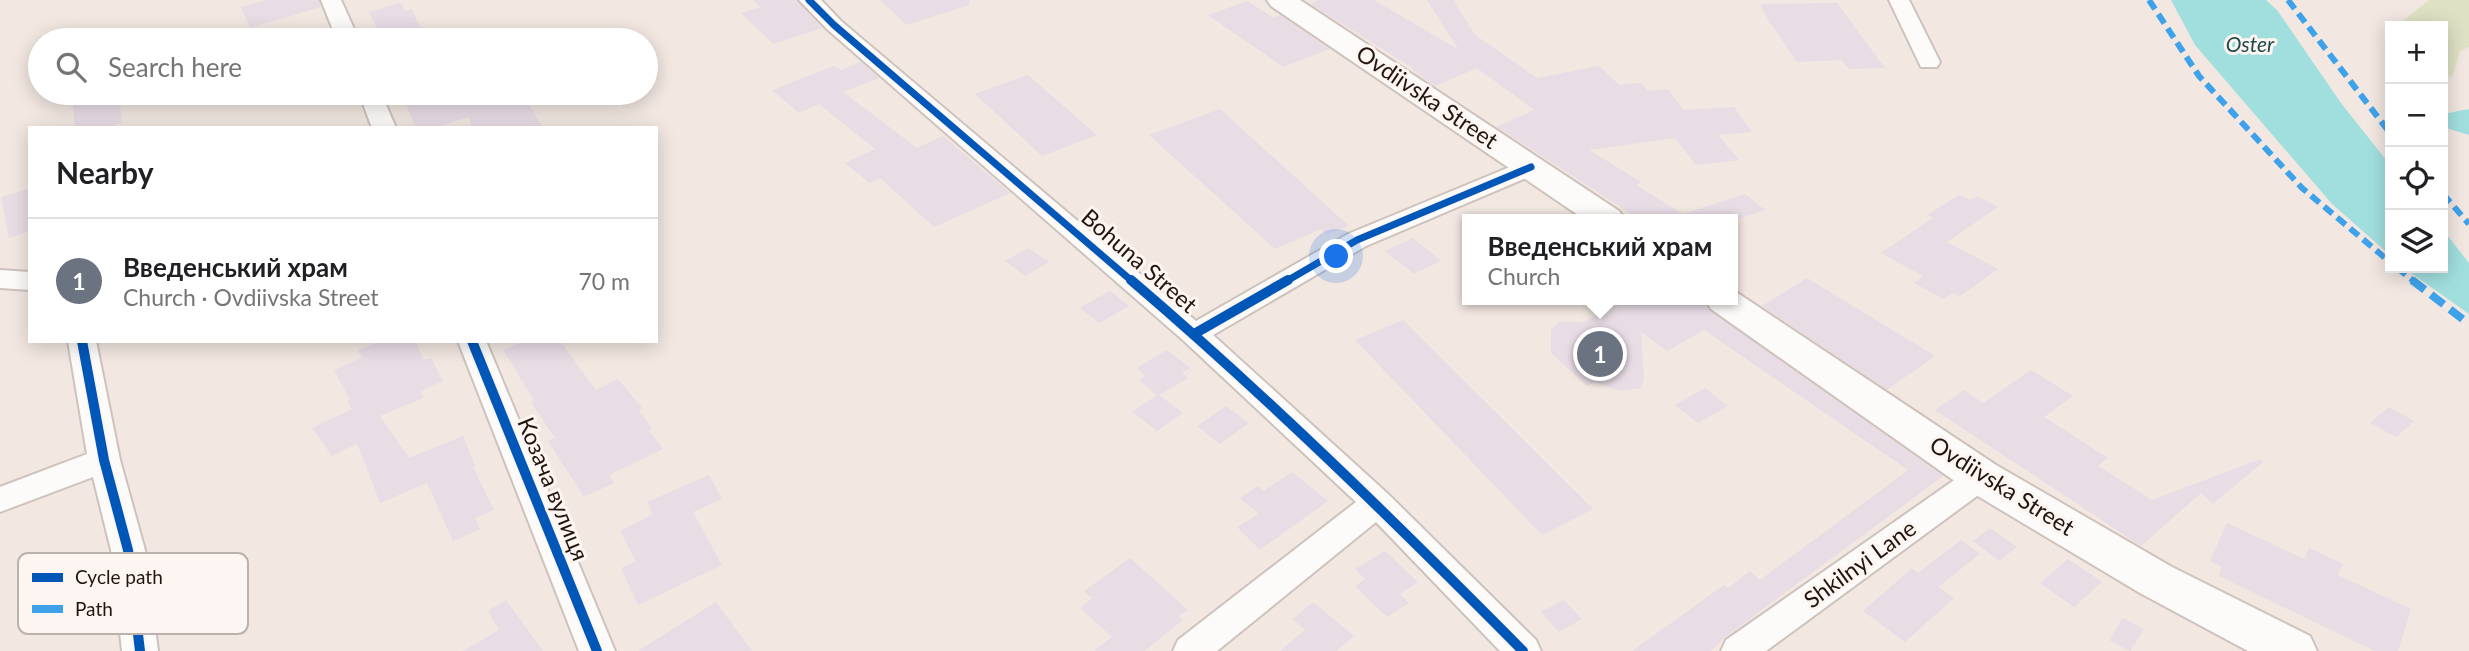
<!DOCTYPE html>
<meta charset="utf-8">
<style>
body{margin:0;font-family:Lato,sans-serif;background:#f6f6f6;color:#202124}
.controls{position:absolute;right:21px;top:21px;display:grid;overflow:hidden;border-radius:0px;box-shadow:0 4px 18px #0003}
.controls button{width:63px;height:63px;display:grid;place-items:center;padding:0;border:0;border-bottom:2px solid #e0e0e0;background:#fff;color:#202124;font:35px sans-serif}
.you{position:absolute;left:1337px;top:257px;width:24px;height:24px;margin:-18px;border:5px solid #fff;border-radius:50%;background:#1a73e8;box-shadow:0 0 0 10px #1a73e833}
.badge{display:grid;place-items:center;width:46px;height:46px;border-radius:50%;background:#2563eb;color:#fff;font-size:23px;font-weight:700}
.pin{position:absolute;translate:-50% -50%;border:4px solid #fff;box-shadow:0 2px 7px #0006}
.popup{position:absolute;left:1462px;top:214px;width:276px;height:91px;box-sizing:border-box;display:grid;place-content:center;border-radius:0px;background:#fff;filter:drop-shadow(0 2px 5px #0005);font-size:23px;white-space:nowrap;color:#757577}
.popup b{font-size:26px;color:#202124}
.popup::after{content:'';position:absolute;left:50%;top:100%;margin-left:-14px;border:14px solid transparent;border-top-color:#fff}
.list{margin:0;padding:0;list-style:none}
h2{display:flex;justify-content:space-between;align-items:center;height:91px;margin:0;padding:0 28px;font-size:30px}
h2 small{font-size:23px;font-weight:400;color:#757577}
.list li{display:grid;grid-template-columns:46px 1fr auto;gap:21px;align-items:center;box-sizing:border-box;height:126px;padding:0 28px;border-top:2px solid #e0e0e0}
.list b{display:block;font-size:26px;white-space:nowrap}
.list p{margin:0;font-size:23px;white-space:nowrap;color:#757577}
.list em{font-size:23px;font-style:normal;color:#757577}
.icon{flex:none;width:38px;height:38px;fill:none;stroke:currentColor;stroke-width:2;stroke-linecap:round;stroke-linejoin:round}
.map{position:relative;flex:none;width:2469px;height:651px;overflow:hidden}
.search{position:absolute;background:#fff;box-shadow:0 4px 18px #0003;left:28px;top:28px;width:630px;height:77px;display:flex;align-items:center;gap:18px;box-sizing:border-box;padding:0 24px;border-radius:38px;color:#757577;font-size:26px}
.panel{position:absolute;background:#fff;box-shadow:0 4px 18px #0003;left:28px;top:126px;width:630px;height:217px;border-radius:0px}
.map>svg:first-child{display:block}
.green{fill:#dee1c3}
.water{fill:#a1dfde}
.building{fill:#e8dce5}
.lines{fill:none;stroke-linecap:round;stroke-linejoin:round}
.minor-casing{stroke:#cec2bc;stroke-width:4}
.secondary-casing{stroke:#cec2bc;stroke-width:4}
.minor{fill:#fdfbfa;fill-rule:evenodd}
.secondary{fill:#fdfbfa;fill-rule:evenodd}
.quiet-far1{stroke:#3ea2ea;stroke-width:6;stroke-dasharray:11 6;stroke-linecap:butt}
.quiet{stroke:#3ea2ea;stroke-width:8;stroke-dasharray:16 8;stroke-linecap:butt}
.cycleway-far1-casing{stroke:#fcf5f1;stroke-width:10}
.cycleway-casing{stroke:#fcf5f1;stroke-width:14}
.cycleway-far1{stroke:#0057b8;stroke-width:7}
.cycleway{stroke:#0057b8;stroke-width:10}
.labels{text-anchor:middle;stroke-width:6;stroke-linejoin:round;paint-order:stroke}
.far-water-label{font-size:21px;font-style:italic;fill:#214c4d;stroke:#fcf5f1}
.street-label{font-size:23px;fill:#22150f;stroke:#fcf5f1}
.key{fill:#fcf5f1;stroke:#bbb2ad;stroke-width:2}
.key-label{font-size:19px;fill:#22150f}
</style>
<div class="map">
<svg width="2469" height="651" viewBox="0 0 2469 651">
<rect width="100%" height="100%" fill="#f2e7e1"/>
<path class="green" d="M 2429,0 L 2469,0 L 2469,47 L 2460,51 L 2452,78 L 2443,72 L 2443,26 L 2397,26 Z"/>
<path class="water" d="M 2171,0 L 2266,0 L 2277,10 L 2341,103 L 2390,165 L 2390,255 L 2332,204 L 2195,45 Z
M 2469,109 L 2469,135 L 2443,127 L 2443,114 Z
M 2443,230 L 2469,263 L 2469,314 L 2404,268 L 2443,268 Z"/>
<path class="building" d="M 266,0 L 319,0 L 321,7 L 250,28 L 241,7 Z
M 753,0 L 796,0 L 822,28 L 773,44 L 741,13 L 761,7 Z
M 880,0 L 969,0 L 969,5 L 907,25 Z
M 1319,0 L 1374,0 L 1459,50 L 1427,0 L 1453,0 L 1475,35 L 1537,78 L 1599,66 L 1619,85 L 1641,83 L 1648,91 L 1667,89 L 1684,110 L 1734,107 L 1752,132 L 1718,135 L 1739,160 L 1696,165 L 1675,138 L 1589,150 L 1641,182 L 1636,185 L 1683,214 L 1745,194 L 1765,210 L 1738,219 L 1639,219 L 1497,127 L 1534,110 L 1477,68 L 1435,86 L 1411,69 L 1413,68 L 1310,4 Z
M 1248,1 L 1273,18 L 1280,15 L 1330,49 L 1283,67 L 1208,15 Z
M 400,3 L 406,11 L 412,9 L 423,34 L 399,40 L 382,40 L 369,12 Z
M 1837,3 L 1885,68 L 1849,69 L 1841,60 L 1797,62 L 1769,21 L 1760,4 Z
M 861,62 L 879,78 L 843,92 L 917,148 L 943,136 L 1010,193 L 934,227 L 880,178 L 870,183 L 845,163 L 875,149 L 819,104 L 799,113 L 772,90 L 834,66 L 841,70 Z
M 1028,75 L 1097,135 L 1042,156 L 975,94 Z
M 72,93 L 119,93 L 122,123 L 115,124 L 115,128 L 75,128 Z
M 446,93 L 522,93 L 543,128 L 472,128 L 469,117 L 434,128 L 416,128 L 406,105 Z
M 1220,109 L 1349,226 L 1327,234 L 1321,229 L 1275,249 L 1149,135 Z
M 30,188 L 30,231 L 9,238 L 1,197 Z
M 1959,195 L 1970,200 L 1977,196 L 1998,207 L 1947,242 L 1998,269 L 1959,297 L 1952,293 L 1943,299 L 1914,283 L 1923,276 L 1881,253 L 1933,218 L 1927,215 Z
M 1413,238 L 1441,261 L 1414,274 L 1385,251 Z
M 1028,248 L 1049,262 L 1025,276 L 1005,261 Z
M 1807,278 L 1935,356 L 1887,390 L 1762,306 Z
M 1110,291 L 1129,306 L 1099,323 L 1080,308 Z
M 1625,300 L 1696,300 L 1943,476 L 1724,638 L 1711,651 L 1632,651 L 1724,585 L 1728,588 L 1750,571 L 1760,580 L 1908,470 L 1704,330 L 1667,351 L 1641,332 L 1644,380 L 1640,388 L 1620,391 L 1595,382 L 1587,386 L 1551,353 L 1551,330 L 1559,322 L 1584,322 Z
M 1403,320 L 1593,509 L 1542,535 L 1355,340 Z
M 381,341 L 415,341 L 424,360 L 431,358 L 443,381 L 420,391 L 423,398 L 380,416 L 409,458 L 463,436 L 475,466 L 473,467 L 494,510 L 475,518 L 480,529 L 453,541 L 427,483 L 380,503 L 357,443 L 332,456 L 312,428 L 352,409 L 347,401 L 350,400 L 334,370 L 362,358 L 358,350 Z
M 524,341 L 560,341 L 596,390 L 618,379 L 642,408 L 639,410 L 652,429 L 649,430 L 663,449 L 609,475 L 614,483 L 584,497 L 548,441 L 555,438 L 531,402 L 534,400 L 503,350 Z
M 1167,350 L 1190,368 L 1182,373 L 1188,378 L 1159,395 L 1183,413 L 1157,431 L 1132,412 L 1157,395 L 1139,380 L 1146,376 L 1137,368 Z
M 2031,370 L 2073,396 L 2044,417 L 2108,458 L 2098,466 L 2152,500 L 2261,459 L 2263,462 L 2213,504 L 2201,493 L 2141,546 L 1935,410 L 1964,390 L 1983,403 Z
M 1705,388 L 1728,406 L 1698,423 L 1675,405 Z
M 1226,406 L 1249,423 L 1220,444 L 1197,426 Z
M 2389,407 L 2414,421 L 2396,437 L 2370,423 Z
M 1292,472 L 1328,501 L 1260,550 L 1237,527 L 1259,514 L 1240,498 L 1258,486 L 1263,491 Z
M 709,475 L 722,499 L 693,512 L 722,565 L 638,605 L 621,568 L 636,561 L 620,531 L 653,514 L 647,502 Z
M 2227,523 L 2304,559 L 2309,548 L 2343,564 L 2338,575 L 2411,609 L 2398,651 L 2375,651 L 2219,576 L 2222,567 L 2210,561 Z
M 1990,528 L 2017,547 L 1999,561 L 1973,541 Z
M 1961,540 L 1980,554 L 1938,587 L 1954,598 L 1905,642 L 1863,611 L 1912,568 L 1918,573 Z
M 1385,551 L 1418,582 L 1400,594 L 1409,603 L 1387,617 L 1355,586 L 1365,579 L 1355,569 Z
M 1130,558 L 1188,610 L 1179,616 L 1183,620 L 1144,651 L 1094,651 L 1112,637 L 1080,608 L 1092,598 L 1084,591 Z
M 2068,559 L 2102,582 L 2074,607 L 2040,583 Z
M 506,600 L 543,651 L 463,651 L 499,630 L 488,611 Z
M 1564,600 L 1582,619 L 1559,632 L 1541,612 Z
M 716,602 L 752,651 L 638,651 Z
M 1313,602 L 1354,636 L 1336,651 L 1280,651 L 1305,630 L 1293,619 Z
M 2123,618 L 2144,629 L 2130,651 L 2109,640 Z"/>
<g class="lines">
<defs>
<path id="minor" d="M 321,0 L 341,0 L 359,40 L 337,40 Z
M 799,0 L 821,0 L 841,21 L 1196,321 L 1348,234 L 1522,162 L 1531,160 L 1540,162 L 1543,167 L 1540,172 L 1366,246 L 1213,335 L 1388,494 L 1536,640 L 1541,651 L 1500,651 L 1376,522 L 1217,651 L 1173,651 L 1178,640 L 1356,502 L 1184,341 L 827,29 Z
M 1889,0 L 1909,0 L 1940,62 L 1937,67 L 1921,67 Z
M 359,93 L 381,93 L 396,128 L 372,128 Z
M 0,270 L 30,272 L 30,290 L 0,288 Z
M 68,341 L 96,341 L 120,460 L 145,550 L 158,651 L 122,651 L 111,550 L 93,477 L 0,512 L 0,487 L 87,454 Z
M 458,341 L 486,341 L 615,651 L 579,651 Z
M 1981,465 L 1992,469 L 1997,477 L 1992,485 L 1766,651 L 1721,651 L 1726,640 L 1970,469 Z"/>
<path id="secondary" d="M 1267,0 L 1300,0 L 1619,211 L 1625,219 L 1584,219 L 1271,6 Z
M 1733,290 L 1996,465 L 2172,567 L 2310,636 L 2317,651 L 2248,651 L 2140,593 L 1966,489 L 1711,309 L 1705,300 L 1733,300 Z"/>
</defs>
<use href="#minor" class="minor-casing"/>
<use href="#secondary" class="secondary-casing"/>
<use href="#minor" class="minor"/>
<use href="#secondary" class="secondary"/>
<path class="quiet-far1" d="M 2149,0 L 2199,76 L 2302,188 L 2390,262
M 2288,0 L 2390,133
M 2443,194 L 2469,224
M 2397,268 L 2415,282"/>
<path class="quiet" d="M 2412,280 L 2469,324"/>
<defs>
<path id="cycleway-far1" d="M 809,0 L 834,25 L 1133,282
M 1285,282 L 1357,240 L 1531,167"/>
<path id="cycleway" d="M 1131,280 C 1268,397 1396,523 1523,651
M 1194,334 L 1288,280
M 82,341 L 104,460 L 128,550 L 140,651
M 472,341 L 597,651"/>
</defs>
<use href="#cycleway-far1" class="cycleway-far1-casing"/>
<use href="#cycleway" class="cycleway-casing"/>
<use href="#cycleway-far1" class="cycleway-far1"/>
<use href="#cycleway" class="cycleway"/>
</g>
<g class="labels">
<g class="far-water-label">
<text x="2250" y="52">Oster</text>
</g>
<g class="street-label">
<text transform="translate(1427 97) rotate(34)" y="8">Ovdiivska Street</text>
<text transform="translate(1139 261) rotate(41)" y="8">Bohuna Street</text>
<text transform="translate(2002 486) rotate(32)" y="8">Ovdiivska Street</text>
<text transform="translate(553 489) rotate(68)" y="8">Козача вулиця</text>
<text transform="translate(1860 564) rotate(-36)" y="8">Shkilnyi Lane</text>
</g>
</g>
<rect x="18" y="553" width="230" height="81" rx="10" class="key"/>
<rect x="32" y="573" width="31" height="9" fill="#0057b8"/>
<rect x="32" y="605" width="31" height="8" fill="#3ea2ea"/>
<g class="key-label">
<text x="75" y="584">Cycle path</text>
<text x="75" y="616">Path</text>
</g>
</svg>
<div class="controls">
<button>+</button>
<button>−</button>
<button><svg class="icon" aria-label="locate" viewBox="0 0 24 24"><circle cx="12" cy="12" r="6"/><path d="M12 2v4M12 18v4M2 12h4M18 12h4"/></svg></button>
<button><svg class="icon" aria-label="layers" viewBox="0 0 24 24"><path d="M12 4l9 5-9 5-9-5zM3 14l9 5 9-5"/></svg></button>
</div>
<div class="you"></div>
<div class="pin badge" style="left:1600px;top:354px;background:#6b7280">1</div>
<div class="popup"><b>Введенський храм</b>Church</div>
<div class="search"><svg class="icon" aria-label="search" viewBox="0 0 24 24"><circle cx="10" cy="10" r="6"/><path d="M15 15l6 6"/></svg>Search here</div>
<section class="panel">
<h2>Nearby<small></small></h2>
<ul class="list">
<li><span class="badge" style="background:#6b7280">1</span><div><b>Введенський храм</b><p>Church · Ovdiivska Street</p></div><em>70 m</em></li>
</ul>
</section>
</div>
